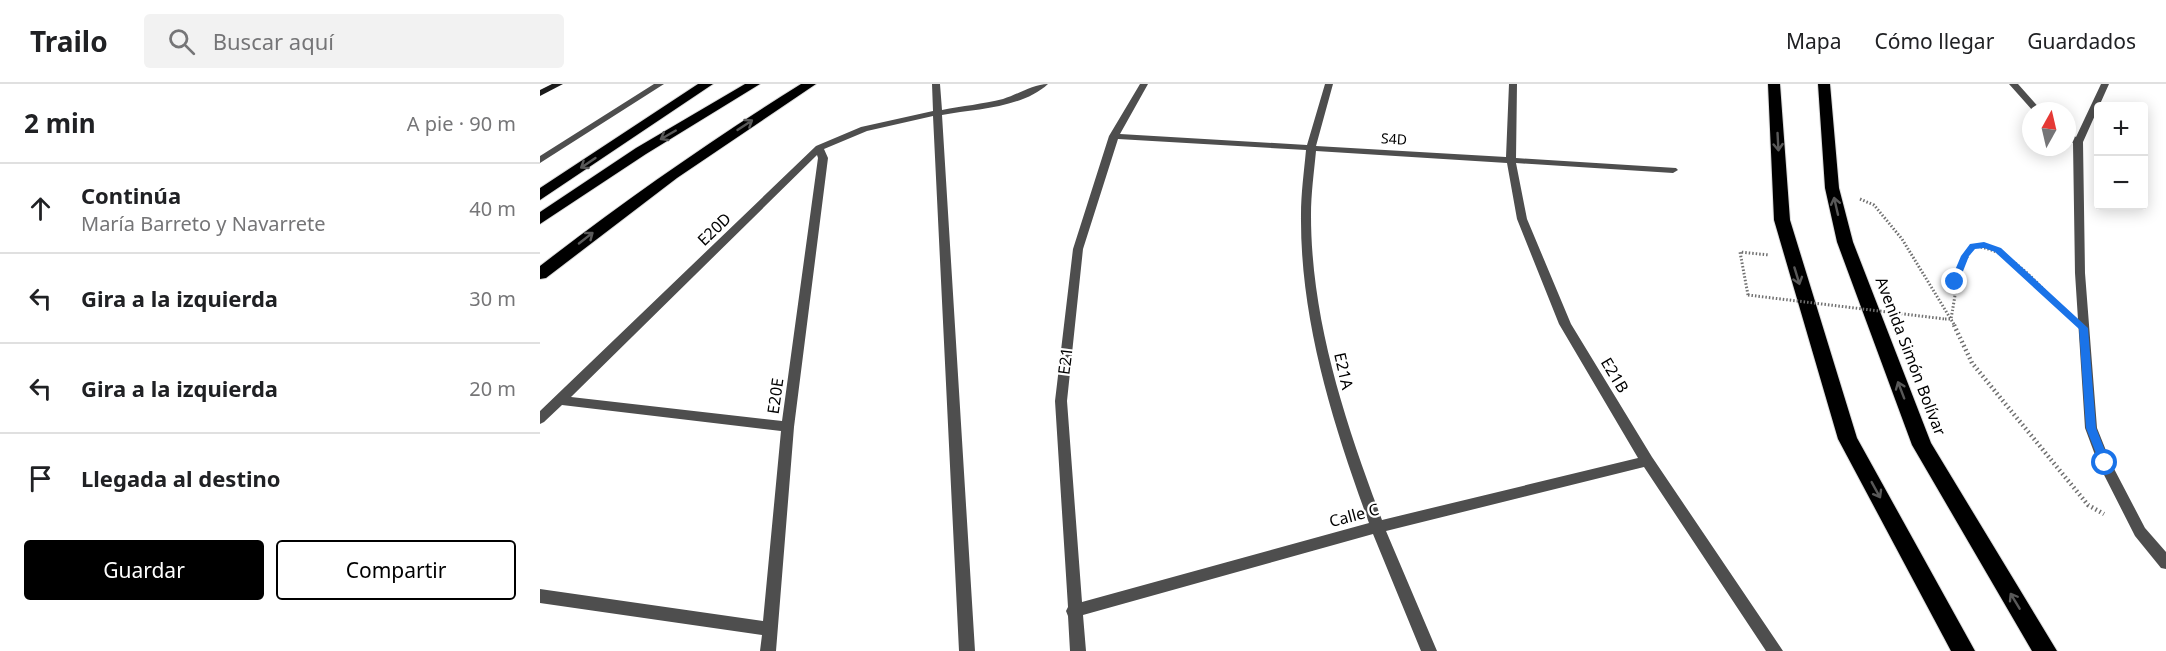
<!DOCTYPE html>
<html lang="es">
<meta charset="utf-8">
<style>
body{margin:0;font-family:"Noto Sans",sans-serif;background:#f2f2f2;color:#202124}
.controls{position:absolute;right:18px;top:18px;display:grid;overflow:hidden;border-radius:6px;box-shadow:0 3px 15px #0003}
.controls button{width:54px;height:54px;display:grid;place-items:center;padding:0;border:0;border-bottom:2px solid #e0e0e0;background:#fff;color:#202124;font:30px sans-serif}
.compass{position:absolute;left:1482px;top:18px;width:54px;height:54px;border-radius:50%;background:#fff;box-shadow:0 3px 15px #0003;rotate:8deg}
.stop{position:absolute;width:18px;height:18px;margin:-14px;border:4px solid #1a73e8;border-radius:50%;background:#fff}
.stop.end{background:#1a73e8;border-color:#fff;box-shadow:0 2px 6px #0008}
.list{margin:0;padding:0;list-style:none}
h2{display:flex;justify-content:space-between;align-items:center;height:78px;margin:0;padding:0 24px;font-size:26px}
h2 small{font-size:20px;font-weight:400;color:#757577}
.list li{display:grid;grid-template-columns:39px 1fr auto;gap:18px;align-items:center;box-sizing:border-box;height:90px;padding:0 24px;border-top:2px solid #e0e0e0}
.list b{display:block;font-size:22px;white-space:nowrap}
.list p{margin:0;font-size:20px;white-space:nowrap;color:#757577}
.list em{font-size:20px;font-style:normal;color:#757577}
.actions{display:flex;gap:12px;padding:18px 24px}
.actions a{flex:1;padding:14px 0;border:2px solid #000;border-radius:6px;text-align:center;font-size:21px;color:#000}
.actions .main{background:#000;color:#fff}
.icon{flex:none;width:33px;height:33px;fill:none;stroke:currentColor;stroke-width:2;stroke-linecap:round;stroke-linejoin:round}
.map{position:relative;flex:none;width:1626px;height:567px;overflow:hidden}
header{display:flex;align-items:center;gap:36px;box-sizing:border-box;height:84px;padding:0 30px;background:#fff;border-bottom:2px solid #e0e0e0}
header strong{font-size:28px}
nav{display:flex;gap:33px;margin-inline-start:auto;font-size:21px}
.search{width:420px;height:54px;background:#f2f2f2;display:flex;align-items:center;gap:15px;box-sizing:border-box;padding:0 21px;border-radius:6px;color:#757577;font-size:22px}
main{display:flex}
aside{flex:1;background:#fff}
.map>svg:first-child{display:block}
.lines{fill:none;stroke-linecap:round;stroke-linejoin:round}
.highway-casing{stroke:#dbdbdb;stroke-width:2}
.path-far1{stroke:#707070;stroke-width:3;stroke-dasharray:1.5 2;stroke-linecap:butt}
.path{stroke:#707070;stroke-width:4.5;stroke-dasharray:1.5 3;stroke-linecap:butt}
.street{fill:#4e4e4e;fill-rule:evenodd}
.secondary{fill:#1b1b1b;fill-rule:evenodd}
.highway{fill:#000;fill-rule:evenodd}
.path-bridge{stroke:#707070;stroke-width:3;stroke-dasharray:1.5 2;stroke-linecap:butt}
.oneway{stroke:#595959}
.route{fill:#1a73e8}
.labels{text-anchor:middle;stroke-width:4.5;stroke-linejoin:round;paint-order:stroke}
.far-street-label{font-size:14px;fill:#000;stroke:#fff}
.street-label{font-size:16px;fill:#000;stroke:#fff}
</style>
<header>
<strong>Trailo</strong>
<div class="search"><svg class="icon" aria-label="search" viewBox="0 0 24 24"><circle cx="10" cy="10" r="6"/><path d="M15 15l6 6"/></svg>Buscar aquí</div>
<nav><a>Mapa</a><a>Cómo llegar</a><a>Guardados</a></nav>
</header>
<main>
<aside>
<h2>2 min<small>A pie · 90 m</small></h2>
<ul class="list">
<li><svg class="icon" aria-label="ahead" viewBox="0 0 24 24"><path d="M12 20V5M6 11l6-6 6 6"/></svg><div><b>Continúa</b><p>María Barreto y Navarrete</p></div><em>40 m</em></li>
<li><svg class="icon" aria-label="left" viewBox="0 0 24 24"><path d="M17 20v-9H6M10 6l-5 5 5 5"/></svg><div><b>Gira a la izquierda</b></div><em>30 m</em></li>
<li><svg class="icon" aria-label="left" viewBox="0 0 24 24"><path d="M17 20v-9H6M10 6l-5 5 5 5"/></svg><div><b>Gira a la izquierda</b></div><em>20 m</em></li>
<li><svg class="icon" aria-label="arrive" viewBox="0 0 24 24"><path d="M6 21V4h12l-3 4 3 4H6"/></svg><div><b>Llegada al destino</b></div></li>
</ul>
<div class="actions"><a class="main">Guardar</a><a>Compartir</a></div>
</aside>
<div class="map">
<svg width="1626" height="567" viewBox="0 0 1626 567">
<rect width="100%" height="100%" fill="#fff"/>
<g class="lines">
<defs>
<path id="highway" d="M 158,0 L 173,0 L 0,116 L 0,104 Z
M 205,0 L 220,0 L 106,70 L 0,140 L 0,128 L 96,64 Z
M 261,0 L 276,0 L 137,94 L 6,194 L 0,195 L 0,182 C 84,117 171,56 261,0 Z
M 1228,0 L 1240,0 L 1250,136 L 1317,354 L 1435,567 L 1411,567 L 1298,355 L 1234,136 Z
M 1278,0 L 1290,0 L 1299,104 L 1313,158 L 1391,359 L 1517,567 L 1492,567 L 1372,361 L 1297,158 L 1285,104 Z"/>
</defs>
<use href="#highway" class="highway-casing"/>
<path class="path-far1" d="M 1320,115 L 1334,121 L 1362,155 L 1415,242
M 1208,211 L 1200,168 L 1229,171
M 1405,235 L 1411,235 L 1419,188 L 1433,162 C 1471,165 1495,198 1521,223"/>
<path class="path" d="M 1414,241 L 1432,279 L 1548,421 L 1564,430"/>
<path class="street" d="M 114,0 L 124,0 L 0,79 L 0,72 Z
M 392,0 L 400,0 L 402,26 C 422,22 443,20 463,15 C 479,10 493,0 508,0 C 482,24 436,25 402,31 L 435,567 L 419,567 L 393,32 L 327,47 L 284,65 L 288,74 L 254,343 L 236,567 L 220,567 L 222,551 L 0,519 L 0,505 L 223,537 L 241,347 L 22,321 L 4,338 L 0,340 L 0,327 L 276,62 L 321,43 L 393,27 ZM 277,71 L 278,74 L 242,337 L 31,313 Z
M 600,0 L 608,0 L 580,50 L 767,61 L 785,0 L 793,0 L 776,62 L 966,73 L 969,0 L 977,0 L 976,74 L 1136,84 L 1138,86 L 1133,89 L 976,79 L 987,135 L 1031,240 L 1112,373 L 1243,567 L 1226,567 L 1104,383 L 846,447 L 897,567 L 881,567 L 833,450 L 543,531 L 546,567 L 530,567 L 528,532 L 526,527 L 528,523 L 515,317 L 533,165 L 569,52 ZM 578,55 L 766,66 C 764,88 761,109 761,131 C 760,237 793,340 829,439 L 542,518 L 527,317 L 543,165 ZM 776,67 L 967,79 L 977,135 L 1019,240 L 1098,374 L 842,436 C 805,338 771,236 771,131 C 771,110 774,88 776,67 Z
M 1469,0 L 1478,0 L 1502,27 L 1493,27 Z
M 1561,0 L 1569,0 L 1543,58 L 1545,189 L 1557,344 L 1571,379 L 1605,444 L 1626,468 L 1626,485 L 1621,484 L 1595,452 L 1558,379 L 1545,344 L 1535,189 L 1533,59 L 1527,55 L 1527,48 L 1536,53 Z"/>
<path class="secondary" d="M 12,0 L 23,0 L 0,12 L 0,6 Z"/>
<use href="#highway" class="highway"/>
<path class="path-bridge" d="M 1208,211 L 1405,235"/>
</g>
<defs><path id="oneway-shaft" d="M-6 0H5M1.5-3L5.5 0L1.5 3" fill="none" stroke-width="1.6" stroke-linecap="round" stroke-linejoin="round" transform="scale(1.5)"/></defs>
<g class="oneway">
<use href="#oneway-shaft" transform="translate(205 41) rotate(-33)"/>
<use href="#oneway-shaft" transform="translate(128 51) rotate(150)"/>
<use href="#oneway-shaft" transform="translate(1238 58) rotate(87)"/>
<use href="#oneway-shaft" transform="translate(48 79) rotate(146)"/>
<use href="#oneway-shaft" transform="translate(1296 122) rotate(-103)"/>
<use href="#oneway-shaft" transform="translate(46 154) rotate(-38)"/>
<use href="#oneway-shaft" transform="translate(1257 192) rotate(73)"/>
<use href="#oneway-shaft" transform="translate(1361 306) rotate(-111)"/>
<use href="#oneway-shaft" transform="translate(1336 406) rotate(61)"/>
<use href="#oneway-shaft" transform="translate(1475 517) rotate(-121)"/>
</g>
<path class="route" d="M 1444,158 L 1461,164 L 1548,244 L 1556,344 L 1570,379 L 1569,382 L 1561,382 L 1546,344 L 1539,245 L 1455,168 L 1444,164 L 1435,165 L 1429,172 L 1418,200 L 1410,198 L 1421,172 L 1430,160 Z"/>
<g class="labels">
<g class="far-street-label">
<text transform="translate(854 55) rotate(3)" y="5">S4D</text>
</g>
<g class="street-label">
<text transform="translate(174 145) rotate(-44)" y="6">E20D</text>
<text transform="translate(1371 272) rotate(69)" y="6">Avenida Simón Bolívar</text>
<text transform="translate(525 277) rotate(-83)" y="6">E21</text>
<text transform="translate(804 287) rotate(77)" y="6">E21A</text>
<text transform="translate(1075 291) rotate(59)" y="6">E21B</text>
<text transform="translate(235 312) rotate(-82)" y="6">E20E</text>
<text transform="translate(814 431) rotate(-15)" y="6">Calle C</text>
</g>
</g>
</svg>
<div class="controls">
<button>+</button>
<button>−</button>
</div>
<svg class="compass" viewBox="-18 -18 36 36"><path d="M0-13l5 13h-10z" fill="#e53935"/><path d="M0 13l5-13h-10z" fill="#757577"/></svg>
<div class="stop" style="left:1565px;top:379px"></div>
<div class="stop end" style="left:1415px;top:198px"></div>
</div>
</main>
